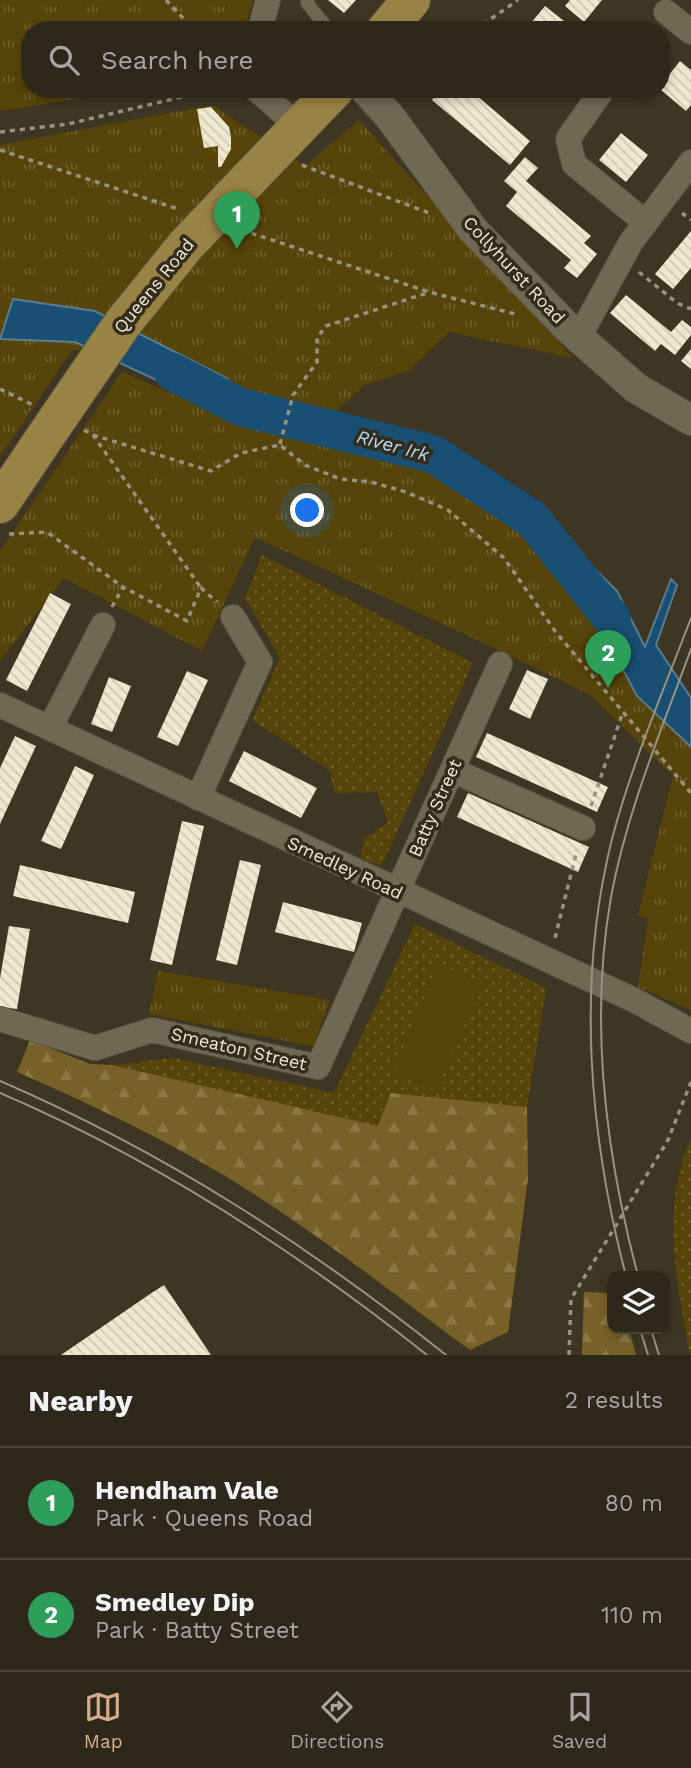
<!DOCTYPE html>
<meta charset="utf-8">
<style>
body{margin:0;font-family:"Work Sans",sans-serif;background:#363023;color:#f1f3f6}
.controls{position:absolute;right:21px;bottom:21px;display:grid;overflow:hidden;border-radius:14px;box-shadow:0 4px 10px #0003}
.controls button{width:63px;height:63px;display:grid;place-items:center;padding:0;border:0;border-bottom:2px solid #494439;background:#2e281a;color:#f1f3f6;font:35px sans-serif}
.you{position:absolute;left:308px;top:511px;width:24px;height:24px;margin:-18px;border:5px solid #fff;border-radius:50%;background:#1a73e8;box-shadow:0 0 0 10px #1a73e833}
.badge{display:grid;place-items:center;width:46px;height:46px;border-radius:50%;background:#d6ab8b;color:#fff;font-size:23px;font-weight:700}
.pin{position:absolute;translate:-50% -58px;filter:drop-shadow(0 2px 4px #0008)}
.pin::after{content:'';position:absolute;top:37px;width:24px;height:21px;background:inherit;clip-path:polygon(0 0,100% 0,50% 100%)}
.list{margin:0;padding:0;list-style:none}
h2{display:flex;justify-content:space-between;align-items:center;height:91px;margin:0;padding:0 28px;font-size:30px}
h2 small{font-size:23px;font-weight:400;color:#a7a6a2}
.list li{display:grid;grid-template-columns:46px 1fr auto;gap:21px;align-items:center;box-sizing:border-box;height:112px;padding:0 28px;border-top:2px solid #494439}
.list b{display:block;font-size:26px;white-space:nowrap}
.list p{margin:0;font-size:23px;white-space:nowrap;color:#a7a6a2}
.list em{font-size:23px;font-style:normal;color:#a7a6a2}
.icon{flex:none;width:38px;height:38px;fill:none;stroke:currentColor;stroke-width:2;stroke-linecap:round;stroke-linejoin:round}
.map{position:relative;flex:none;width:691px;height:1355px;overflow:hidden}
.search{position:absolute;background:#2e281a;box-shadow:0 4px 10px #0003;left:21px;right:21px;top:21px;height:77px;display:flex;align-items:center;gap:18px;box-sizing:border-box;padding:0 24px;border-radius:28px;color:#a7a6a2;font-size:26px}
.sheet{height:315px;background:#2e281a}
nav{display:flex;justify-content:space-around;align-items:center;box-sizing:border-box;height:98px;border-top:2px solid #494439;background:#2e281a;font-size:19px;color:#a7a6a2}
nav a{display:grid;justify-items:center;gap:4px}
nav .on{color:#d6ab8b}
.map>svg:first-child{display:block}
.grass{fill:url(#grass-dots)}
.forest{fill:url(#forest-firs)}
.park{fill:url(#park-tufts)}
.pitch{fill:#574409}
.water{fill:#184f72;stroke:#587d92;stroke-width:2}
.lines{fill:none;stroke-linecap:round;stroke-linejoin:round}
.river{stroke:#184f72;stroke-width:38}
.building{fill:url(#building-back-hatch)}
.service-casing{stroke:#595341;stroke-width:14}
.minor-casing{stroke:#595341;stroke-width:26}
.tertiary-casing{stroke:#595341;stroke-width:32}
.trunk-casing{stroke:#595341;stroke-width:40}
.path{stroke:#989282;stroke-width:3.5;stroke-dasharray:5 5;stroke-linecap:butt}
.service{stroke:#706853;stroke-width:12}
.minor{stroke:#706853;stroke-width:24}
.tertiary{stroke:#706853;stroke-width:30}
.trunk{stroke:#988244;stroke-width:38}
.tram{stroke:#999383;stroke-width:2}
.trunk-bridge-casing{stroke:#595341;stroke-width:40;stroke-linecap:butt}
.trunk-bridge{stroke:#988244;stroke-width:38}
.labels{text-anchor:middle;stroke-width:7;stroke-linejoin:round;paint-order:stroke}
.street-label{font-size:18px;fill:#ede8dc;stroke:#342c19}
.water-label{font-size:19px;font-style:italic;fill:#afdcff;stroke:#342c19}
</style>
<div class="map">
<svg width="691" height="1355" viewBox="0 0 691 1355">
<defs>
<pattern id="grass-dots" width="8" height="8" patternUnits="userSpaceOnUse" patternTransform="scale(1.75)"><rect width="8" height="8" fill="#574409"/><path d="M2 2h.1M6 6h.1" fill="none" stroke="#6f5f2c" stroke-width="1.8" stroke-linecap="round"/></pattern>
<pattern id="forest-firs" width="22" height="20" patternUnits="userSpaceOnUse" patternTransform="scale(1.75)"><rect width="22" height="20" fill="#776127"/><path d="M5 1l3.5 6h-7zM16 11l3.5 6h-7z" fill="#8b7846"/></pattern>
<pattern id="park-tufts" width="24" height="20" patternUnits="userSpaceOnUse" patternTransform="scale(1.75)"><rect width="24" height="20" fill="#574409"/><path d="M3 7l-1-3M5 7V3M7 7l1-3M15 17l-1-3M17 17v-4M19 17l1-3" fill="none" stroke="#6f5f2c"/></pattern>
<pattern id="building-back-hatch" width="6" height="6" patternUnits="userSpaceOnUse" patternTransform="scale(1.75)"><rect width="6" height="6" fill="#f0e7cf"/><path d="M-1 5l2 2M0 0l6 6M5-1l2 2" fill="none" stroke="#cec7b3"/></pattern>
</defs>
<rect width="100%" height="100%" fill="#3e3623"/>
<path class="grass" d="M 262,555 L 473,663 L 382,865 L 360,859 L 364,839 L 388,822 L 377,792 L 335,793 L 329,770 L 252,720 L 280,658 L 245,598 Z
M 415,924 L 546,988 L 527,1107 L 392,1093 L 378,1127 L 112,1065 L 173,1058 L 334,1093 Z
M 691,1138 L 691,1355 L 690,1355 C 677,1283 660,1207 691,1138 Z"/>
<path class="forest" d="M 30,1040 L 90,1064 L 112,1065 L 378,1126 L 391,1093 L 527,1107 L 528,1178 L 508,1332 L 470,1350 C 407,1304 345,1255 281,1212 C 199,1155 108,1112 17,1072 Z
M 584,1292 L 612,1293 L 612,1329 L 629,1329 L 636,1355 L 582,1355 Z"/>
<path class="park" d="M 0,0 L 253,0 L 244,30 L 30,30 L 30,89 L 138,89 L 0,111 Z
M 212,105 L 305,166 L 359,120 L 573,358 L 449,332 L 409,371 L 365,385 L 328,418 L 283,410 L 146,354 L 72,350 L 0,456 L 0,145 Z
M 122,372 L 218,414 L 429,467 L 544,543 L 633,679 L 691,738 L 691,1010 L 638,987 L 648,919 L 638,915 L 673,776 L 592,696 L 503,652 L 255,537 L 202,651 L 64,578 L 0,661 L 0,551 Z
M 158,971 L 330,1000 L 313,1046 L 149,1014 Z"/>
<path class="pitch" d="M 438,964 L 483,983 L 436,1091 L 393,1073 Z"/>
<path class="water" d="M 13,299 L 95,311 L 228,379 L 212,406 L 75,342 L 0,339 Z
M 592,566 L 617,591 L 645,647 L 671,579 L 677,585 L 656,645 L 691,698 L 691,747 L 637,696 L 602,630 L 572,589 Z"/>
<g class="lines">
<path class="river" d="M 173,372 L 240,407 L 433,454 L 532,519 L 612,619"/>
</g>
<path class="building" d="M 328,0 L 356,0 L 344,13 Z
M 570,0 L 602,0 L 584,22 L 565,6 Z
M 545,6 L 564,21 L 557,30 L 525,30 Z
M 680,61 L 691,70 L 691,105 L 686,111 L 661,90 L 661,85 Z
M 440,89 L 469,89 L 530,141 L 510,165 L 432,100 Z
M 211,107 L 229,127 L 231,137 L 231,149 L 221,167 L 218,167 L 218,146 L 204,148 L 197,109 Z
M 621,133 L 648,155 L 626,182 L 599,160 Z
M 525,157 L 538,168 L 526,181 L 591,236 L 584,243 L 597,254 L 577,278 L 564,268 L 571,260 L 506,206 L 517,192 L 504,181 Z
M 691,231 L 691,268 L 673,289 L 655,274 Z
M 626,295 L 671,332 L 682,320 L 691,327 L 691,335 L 675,355 L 661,344 L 655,351 L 610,313 Z
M 691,349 L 691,369 L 681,361 Z
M 50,593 L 71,604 L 27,691 L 6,680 Z
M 527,670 L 548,679 L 530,719 L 509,709 Z
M 187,671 L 208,680 L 178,746 L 157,737 Z
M 109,677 L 131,686 L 112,732 L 91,724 Z
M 487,733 L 608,787 L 597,812 L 476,757 Z
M 15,736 L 36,746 L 0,824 L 0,768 Z
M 244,751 L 317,788 L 301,818 L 229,781 Z
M 75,766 L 94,775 L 61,849 L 41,841 Z
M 468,793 L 589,847 L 578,872 L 457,817 Z
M 182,821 L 204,826 L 172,965 L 150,960 Z
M 240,860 L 261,865 L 237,965 L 216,960 Z
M 20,865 L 135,892 L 128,923 L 13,896 Z
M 283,902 L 362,923 L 354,952 L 275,932 Z
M 9,926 L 30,929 L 17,1009 L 0,1007 L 0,978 Z
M 164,1285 L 211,1355 L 61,1355 L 150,1294 Z"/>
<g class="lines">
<defs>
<path id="service" d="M 308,0 L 307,3 L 329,30"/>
<path id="minor" d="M 666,12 L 691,32
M 260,30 L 268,0
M 256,89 L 299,127
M 603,89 L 568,139 L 574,164 L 645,222
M 579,337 L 631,242 L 691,162
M 0,705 L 634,1000 L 691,1031
M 50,728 L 103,625
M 452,770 L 583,828
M 198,798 L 260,662 L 233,617
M 0,1019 L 95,1048 L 152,1030 L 318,1067 L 500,664"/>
<path id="tertiary" d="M 365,89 L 390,117 L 473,230 L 568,328 L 636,388 L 691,420"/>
<path id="trunk" d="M 386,30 L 411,0
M 244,184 L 335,89
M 0,504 L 43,440"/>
</defs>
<use href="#service" class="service-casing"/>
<use href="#minor" class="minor-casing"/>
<use href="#tertiary" class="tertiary-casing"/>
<use href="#trunk" class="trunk-casing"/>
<path class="path" d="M 166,0 L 194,30
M 475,30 L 518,0
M 0,132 L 68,124 L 215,89
M 0,150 L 178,209
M 302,165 L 429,213
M 682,213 L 691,220
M 242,230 L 429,292 L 519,315
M 639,272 L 677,303 L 691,309
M 0,389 L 33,405
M 84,430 L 93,435 L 201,588
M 93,435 L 211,471 L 241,453 L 280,445 L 305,465 L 340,479 L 371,482 L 406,492 L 448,510 L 504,558 L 555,631 L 691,793
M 280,444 L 293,395 L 317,362 L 317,338 L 326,326 L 427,293
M 9,534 L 47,532 L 123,587 L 187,621 L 201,588 L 217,602
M 112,607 L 123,587
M 591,806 L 623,712
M 555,938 L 577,850
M 569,1355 L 571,1299 L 668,1140 L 691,1082"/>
<use href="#service" class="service"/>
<use href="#minor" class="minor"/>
<use href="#tertiary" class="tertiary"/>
<use href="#trunk" class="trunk"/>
<path class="tram" d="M 0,1081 C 164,1152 307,1244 446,1355
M 0,1093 C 154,1159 296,1251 427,1355
M 626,1276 C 589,1135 576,982 612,839 C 632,763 663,692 691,618
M 638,1276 C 606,1155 589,1022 611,897 C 627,811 661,731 691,649
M 640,1329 L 648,1355
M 651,1329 L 659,1355"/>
<defs>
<path id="trunk-bridge" d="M 43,440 L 123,323 L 186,245 L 244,184"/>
</defs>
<use href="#trunk-bridge" class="trunk-bridge-casing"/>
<use href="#trunk-bridge" class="trunk-bridge"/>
</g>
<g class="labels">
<g class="street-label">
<text transform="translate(514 270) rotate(47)" y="6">Collyhurst Road</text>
<text transform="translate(154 286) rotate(-51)" y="6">Queens Road</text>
<text transform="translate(435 808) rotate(-66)" y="6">Batty Street</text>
<text transform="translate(345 868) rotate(25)" y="6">Smedley Road</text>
<text transform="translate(239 1049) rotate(13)" y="6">Smeaton Street</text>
</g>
<g class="water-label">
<text transform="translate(393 445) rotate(15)" y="7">River Irk</text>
</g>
</g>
</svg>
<div class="controls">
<button><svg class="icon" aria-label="layers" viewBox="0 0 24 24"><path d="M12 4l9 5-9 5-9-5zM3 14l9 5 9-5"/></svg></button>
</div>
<div class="you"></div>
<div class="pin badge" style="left:237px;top:249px;background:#2e9e5b">1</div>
<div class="pin badge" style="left:608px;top:688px;background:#2e9e5b">2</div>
<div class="search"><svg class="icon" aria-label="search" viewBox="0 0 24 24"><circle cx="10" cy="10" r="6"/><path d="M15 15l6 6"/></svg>Search here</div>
</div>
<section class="sheet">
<h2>Nearby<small>2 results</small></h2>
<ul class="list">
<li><span class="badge" style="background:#2e9e5b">1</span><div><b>Hendham Vale</b><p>Park · Queens Road</p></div><em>80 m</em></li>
<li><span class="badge" style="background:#2e9e5b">2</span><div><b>Smedley Dip</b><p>Park · Batty Street</p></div><em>110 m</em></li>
</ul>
</section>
<nav>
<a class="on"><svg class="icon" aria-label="map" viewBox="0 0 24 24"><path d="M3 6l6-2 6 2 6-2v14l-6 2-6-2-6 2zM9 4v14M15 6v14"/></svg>Map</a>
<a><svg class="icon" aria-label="directions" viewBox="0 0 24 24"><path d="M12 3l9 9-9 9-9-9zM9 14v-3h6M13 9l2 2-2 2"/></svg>Directions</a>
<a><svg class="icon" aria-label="saved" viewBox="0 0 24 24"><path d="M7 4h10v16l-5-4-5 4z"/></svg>Saved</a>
</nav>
